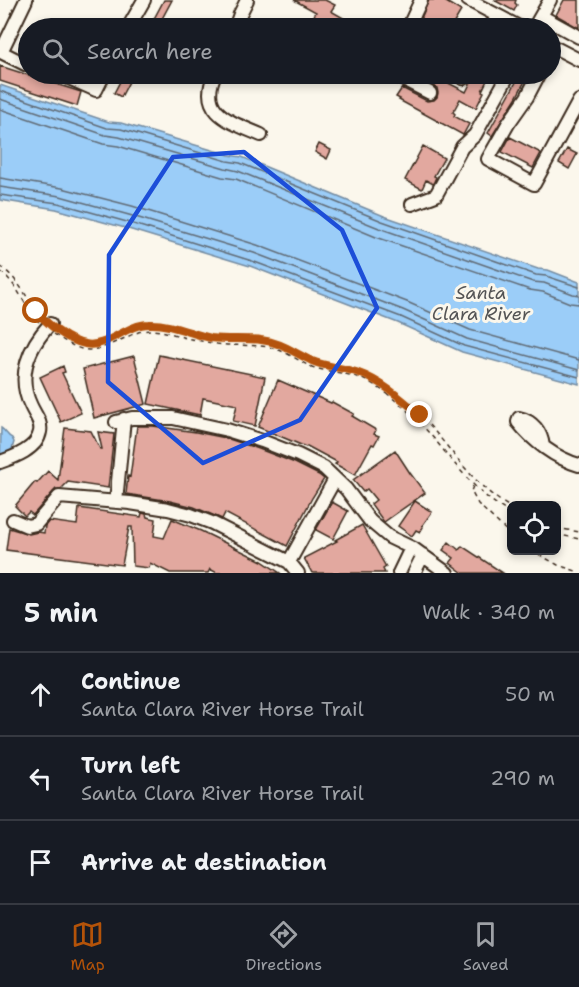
<!DOCTYPE html>
<meta charset="utf-8">
<style>
body{margin:0;font-family:"Shantell Sans",sans-serif;background:#242831;color:#f1f3f6}
.controls{position:absolute;right:18px;bottom:18px;display:grid;overflow:hidden;border-radius:9px;box-shadow:0 3px 9px #0003}
.controls button{width:54px;height:54px;display:grid;place-items:center;padding:0;border:0;border-bottom:2px solid #363941;background:#171b24;color:#f1f3f6;font:30px sans-serif}
.stop{position:absolute;width:18px;height:18px;margin:-14px;border:4px solid #b45309;border-radius:50%;background:#fff}
.stop.end{background:#b45309;border-color:#fff;box-shadow:0 2px 6px #0008}
.list{margin:0;padding:0;list-style:none}
h2{display:flex;justify-content:space-between;align-items:center;height:78px;margin:0;padding:0 24px;font-size:26px}
h2 small{font-size:20px;font-weight:400;color:#9ea1a6}
.list li{display:grid;grid-template-columns:39px 1fr auto;gap:18px;align-items:center;box-sizing:border-box;height:84px;padding:0 24px;border-top:2px solid #363941}
.list b{display:block;font-size:22px;white-space:nowrap}
.list p{margin:0;font-size:20px;white-space:nowrap;color:#9ea1a6}
.list em{font-size:20px;font-style:normal;color:#9ea1a6}
.icon{flex:none;width:33px;height:33px;fill:none;stroke:currentColor;stroke-width:2;stroke-linecap:round;stroke-linejoin:round}
.map{position:relative;flex:none;width:579px;height:573px;overflow:hidden}
.search{position:absolute;background:#171b24;box-shadow:0 3px 9px #0003;left:18px;right:18px;top:18px;height:66px;display:flex;align-items:center;gap:15px;box-sizing:border-box;padding:0 21px;border-radius:33px;color:#9ea1a6;font-size:22px}
.sheet{height:330px;background:#171b24}
nav{display:flex;justify-content:space-around;align-items:center;box-sizing:border-box;height:84px;border-top:2px solid #363941;background:#171b24;font-size:16px;color:#9ea1a6}
nav a{display:grid;justify-items:center;gap:3px}
nav .on{color:#b45309}
.map>svg:first-child{display:block}
.water{fill:#9bcdf8;stroke:#758ca1;stroke-width:1.5}
.lines{fill:none;stroke-linecap:round;stroke-linejoin:round}
.shore{stroke:#616b75;stroke-width:1.5}
.building{fill:#e2a89f;stroke:#3b2a1e;stroke-width:1.5}
.minor-casing{stroke:#3b2a1e;stroke-width:16}
.path{stroke:#3b2a1e;stroke-width:1.5;stroke-dasharray:4.5 4.5;stroke-linecap:butt}
.minor{stroke:#fbf7ec;stroke-width:12}
.route{stroke:#b45309;stroke-width:8}
.marked{fill:none;stroke:#1d4ed8;stroke-width:4.5;stroke-linejoin:round}
.labels{text-anchor:middle;stroke-width:6;stroke-linejoin:round;paint-order:stroke}
.water-label{font-size:18px;font-style:italic;fill:#535354;stroke:#fbf7ec}
</style>
<div class="map">
<svg width="579" height="573" viewBox="0 0 579 573">
<rect width="100%" height="100%" fill="#fbf7ec"/>
<filter id="ink" filterUnits="userSpaceOnUse"><feTurbulence type="fractalNoise" baseFrequency=".0167" numOctaves="2"/><feDisplacementMap in="SourceGraphic" scale="12" xChannelSelector="R" yChannelSelector="G"/><feConvolveMatrix kernelMatrix="1 2 1 2 8 2 1 2 1" color-interpolation-filters="sRGB"/></filter>
<g filter="url(#ink)">
<path class="water" d="M 0,85 L 109,122 L 121,123 L 229,155 L 242,157 L 384,216 L 538,269 L 548,270 L 579,282 L 579,384 L 462,352 L 398,323 L 250,266 L 125,228 L 56,209 L 0,200 Z
M 1,428 C 6,431 7,436 12,438 L 14,442 L 8,463 L 0,470 Z"/>
<g class="lines">
<path class="shore" d="M 0,91 L 107,128 L 121,129 L 227,161 L 240,163 L 382,221 L 536,275 L 546,276 L 579,287
M 0,99 L 105,135 L 119,137 L 225,168 L 238,171 L 379,228 L 533,282 L 544,283 L 573,294 L 579,295
M 0,109 L 103,144 L 118,146 L 222,177 L 236,179 L 376,237 L 530,290 L 543,292 L 570,303 L 579,304
M 0,178 L 62,188 L 132,206 L 257,245 L 407,302 L 470,330 L 579,360
M 0,187 L 60,196 L 129,215 L 254,253 L 403,310 L 467,339 L 579,370
M 0,195 L 58,203 L 127,222 L 252,261 L 401,317 L 464,346 L 579,377"/>
</g>
<path class="building" d="M 164,0 L 172,0 L 157,28 L 149,28 Z
M 294,0 L 325,0 L 335,5 L 331,11 L 354,24 L 352,28 L 307,28 L 316,12 Z
M 429,0 L 443,0 L 461,11 L 451,28 L 424,28 L 418,25 Z
M 494,0 L 516,0 L 515,3 L 517,5 L 514,11 Z
M 564,0 L 579,0 L 579,28 L 556,15 Z
M 0,66 L 81,92 L 77,106 L 0,81 Z
M 124,74 L 133,74 L 121,97 L 114,93 Z
M 412,74 L 431,74 L 466,92 L 473,78 L 474,74 L 490,74 L 482,91 L 484,92 L 476,108 L 460,99 L 453,112 L 455,114 L 454,116 L 469,124 L 463,135 L 399,100 L 400,99 L 396,97 L 402,88 L 427,101 L 434,100 L 437,97 L 438,93 L 437,88 Z
M 520,75 L 526,79 L 516,98 L 492,136 L 488,133 Z
M 510,137 L 541,153 L 533,168 L 502,152 Z
M 319,144 L 331,150 L 327,159 L 315,152 Z
M 423,146 L 444,158 L 434,176 L 436,177 L 433,184 L 426,180 L 422,189 L 405,180 Z
M 567,149 L 577,154 L 569,169 L 559,163 Z
M 159,355 L 265,377 L 255,426 L 233,421 L 237,405 L 203,398 L 200,415 L 148,404 Z
M 134,356 L 146,404 L 94,418 L 83,369 Z
M 63,366 L 65,372 L 62,373 L 81,413 L 61,422 L 40,377 Z
M 278,380 L 331,403 L 332,402 L 354,414 L 352,416 L 376,430 L 374,434 L 379,436 L 374,445 L 372,444 L 355,475 L 335,464 L 337,462 L 307,446 L 306,447 L 258,427 Z
M 137,426 L 153,426 L 196,432 L 226,438 L 259,449 L 295,463 L 319,475 L 324,479 L 312,498 L 287,546 L 225,513 L 222,519 L 194,507 L 170,501 L 126,494 L 128,476 L 130,477 Z
M 65,428 L 91,431 L 100,449 L 102,449 L 98,432 L 114,434 L 108,488 L 68,482 L 61,489 L 56,489 L 53,492 L 33,515 L 29,512 L 25,516 L 15,506 L 35,482 L 37,483 L 48,471 L 58,480 Z
M 395,450 L 410,473 L 425,493 L 384,522 L 371,504 L 376,500 L 367,489 L 363,492 L 353,480 Z
M 415,501 L 432,512 L 422,526 L 423,527 L 420,532 L 416,530 L 412,536 L 398,526 Z
M 332,502 L 348,511 L 333,539 L 316,530 Z
M 79,508 L 141,517 L 142,513 L 146,514 L 147,517 L 156,519 L 154,536 L 164,538 L 172,519 L 201,531 L 262,561 L 280,573 L 217,573 L 210,569 L 208,573 L 170,573 L 150,563 L 149,568 L 133,566 L 132,527 L 129,527 L 122,565 L 6,550 L 9,528 L 29,534 L 38,532 L 44,533 L 45,526 L 49,521 L 77,525 Z
M 362,525 L 386,567 L 383,569 L 385,573 L 312,573 L 304,558 L 337,541 L 335,540 Z
M 449,542 L 459,550 L 462,546 L 503,573 L 463,573 L 450,563 L 454,558 L 443,550 Z"/>
<g class="lines">
<defs>
<path id="minor" d="M 26,0 L 1,52 L 25,64 L 28,64
M 468,0 L 521,28
M 541,16 L 579,37
M 128,28 L 144,0
M 235,28 L 240,14 L 247,0
M 408,28 L 421,0
M 490,28 L 498,16
M 534,28 L 550,0
M 550,45 L 579,60
M 60,74 L 96,90 L 104,74
M 215,74 C 197,113 231,122 261,135
M 393,74 L 430,93
M 454,74 L 463,78 L 466,74
M 539,74 L 527,97 L 508,124 L 488,159 L 534,184 L 579,101
M 412,204 L 436,195 L 462,147 L 475,135 L 509,74
M 116,422 L 132,418 L 173,418 L 227,430 L 262,441 L 298,455 L 324,468 L 346,489 L 370,521 L 389,537 L 414,549 L 447,573
M 543,446 C 541,432 533,421 519,418 L 518,422 C 533,441 555,458 579,465
M 0,462 C 14,457 37,449 40,432 C 42,422 35,415 31,406 C 16,376 29,347 50,324
M 116,502 L 124,419
M 13,520 L 27,526 L 36,524 L 59,497 L 130,503 L 168,509 L 191,515 L 212,523 L 289,562 L 298,573
M 289,562 L 335,479
M 399,573 L 411,548
M 414,573 L 423,555"/>
</defs>
<use href="#minor" class="minor-casing"/>
<path class="path" d="M 0,266 C 21,281 26,299 42,318
M 0,271 C 19,285 23,306 39,322
M 58,330 C 65,335 73,341 82,344 C 99,349 116,334 131,328 C 140,324 149,323 158,324 C 179,329 199,337 221,339 C 237,341 254,338 270,342 C 289,346 303,358 320,364 C 332,367 344,368 356,372 C 375,378 390,390 406,403 C 445,434 467,484 512,508
M 54,334 C 86,356 91,353 125,338 C 133,334 141,330 151,330 C 163,330 175,335 186,338 C 196,340 207,342 217,344 C 237,347 257,343 276,349 C 289,353 300,362 312,367 C 327,372 342,372 357,377 C 377,383 401,404 416,419 C 448,451 470,492 512,514
M 473,486 L 471,491 L 478,504 L 512,536
M 556,528 L 579,532
M 556,534 L 579,539
M 531,550 L 558,565 L 579,572"/>
<use href="#minor" class="minor"/>
</g>
</g>
<g class="lines" filter="url(#ink)">
<path class="route" d="M 36,311 C 47,324 68,341 85,344 C 106,349 126,324 149,324 C 170,323 191,334 211,338 C 228,340 245,338 261,340 C 281,342 294,353 312,361 C 326,367 341,367 356,372 C 380,380 401,398 420,415"/>
</g>
<path class="marked" d="M 244,152 L 342,230 L 377,308 L 300,420 L 203,463 L 108,382 L 109,255 L 173,157 Z"/>
<g class="labels">
<g class="water-label">
<text x="481" y="299">Santa<tspan x="481" dy="21">Clara River</tspan></text>
</g>
</g>
</svg>
<div class="controls">
<button><svg class="icon" aria-label="locate" viewBox="0 0 24 24"><circle cx="12" cy="12" r="6"/><path d="M12 2v4M12 18v4M2 12h4M18 12h4"/></svg></button>
</div>
<div class="stop" style="left:36px;top:311px"></div>
<div class="stop end" style="left:420px;top:415px"></div>
<div class="search"><svg class="icon" aria-label="search" viewBox="0 0 24 24"><circle cx="10" cy="10" r="6"/><path d="M15 15l6 6"/></svg>Search here</div>
</div>
<section class="sheet">
<h2>5 min<small>Walk · 340 m</small></h2>
<ul class="list">
<li><svg class="icon" aria-label="ahead" viewBox="0 0 24 24"><path d="M12 20V5M6 11l6-6 6 6"/></svg><div><b>Continue</b><p>Santa Clara River Horse Trail</p></div><em>50 m</em></li>
<li><svg class="icon" aria-label="left" viewBox="0 0 24 24"><path d="M17 20v-9H6M10 6l-5 5 5 5"/></svg><div><b>Turn left</b><p>Santa Clara River Horse Trail</p></div><em>290 m</em></li>
<li><svg class="icon" aria-label="arrive" viewBox="0 0 24 24"><path d="M6 21V4h12l-3 4 3 4H6"/></svg><div><b>Arrive at destination</b></div></li>
</ul>
</section>
<nav>
<a class="on"><svg class="icon" aria-label="map" viewBox="0 0 24 24"><path d="M3 6l6-2 6 2 6-2v14l-6 2-6-2-6 2zM9 4v14M15 6v14"/></svg>Map</a>
<a><svg class="icon" aria-label="directions" viewBox="0 0 24 24"><path d="M12 3l9 9-9 9-9-9zM9 14v-3h6M13 9l2 2-2 2"/></svg>Directions</a>
<a><svg class="icon" aria-label="saved" viewBox="0 0 24 24"><path d="M7 4h10v16l-5-4-5 4z"/></svg>Saved</a>
</nav>
